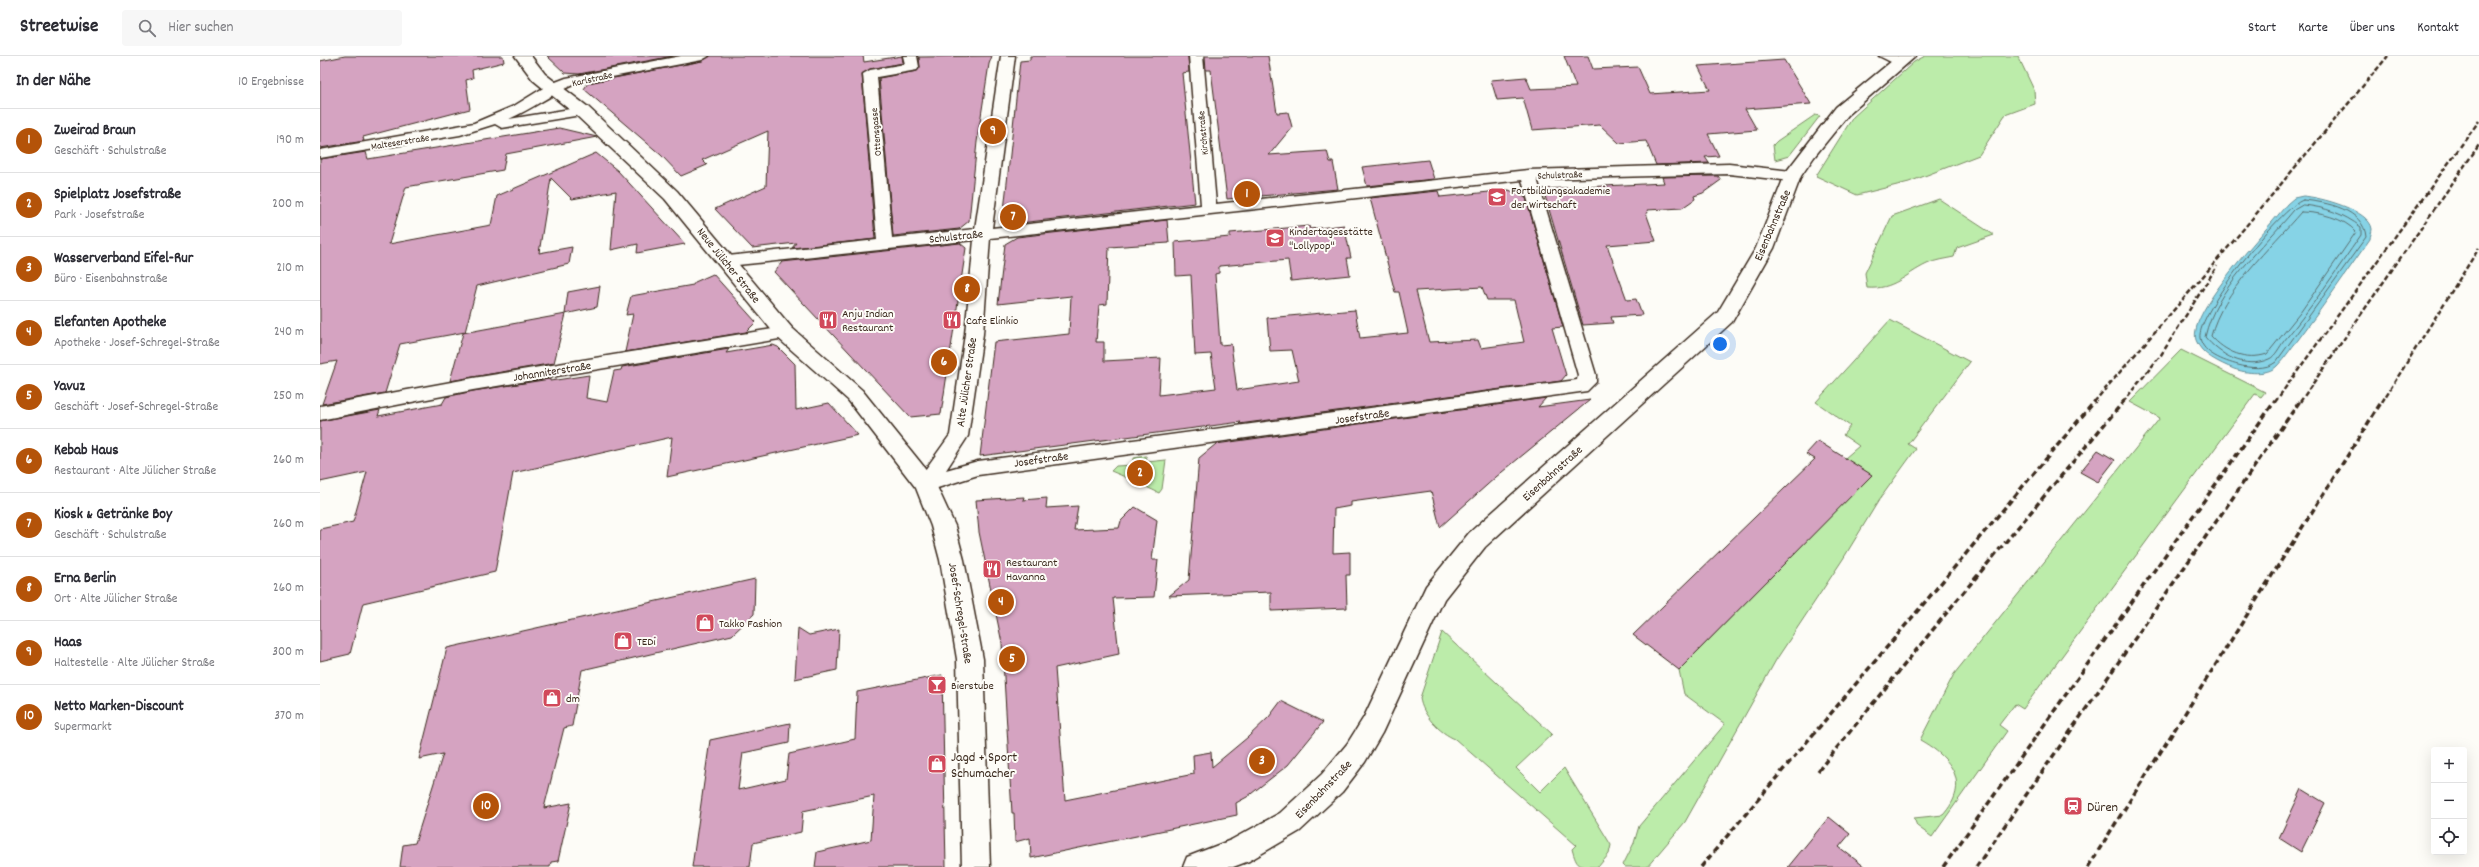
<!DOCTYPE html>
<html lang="de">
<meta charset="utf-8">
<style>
body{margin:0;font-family:Dekko,sans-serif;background:#f7f7f7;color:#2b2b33}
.controls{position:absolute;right:12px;bottom:12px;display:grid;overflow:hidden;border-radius:4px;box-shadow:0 4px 16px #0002}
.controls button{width:36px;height:36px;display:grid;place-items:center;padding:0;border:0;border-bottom:1px solid #e1e1e2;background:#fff;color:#2b2b33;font:20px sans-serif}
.you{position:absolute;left:1400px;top:288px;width:14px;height:14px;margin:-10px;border:3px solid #fff;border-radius:50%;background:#1a73e8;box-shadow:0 0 0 6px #1a73e833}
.badge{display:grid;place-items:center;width:26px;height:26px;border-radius:50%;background:#b45309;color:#fff;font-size:13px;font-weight:700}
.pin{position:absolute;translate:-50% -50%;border:2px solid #fff;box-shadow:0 1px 4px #0006}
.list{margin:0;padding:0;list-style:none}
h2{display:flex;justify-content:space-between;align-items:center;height:52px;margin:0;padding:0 16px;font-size:17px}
h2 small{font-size:13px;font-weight:400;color:#7c7c81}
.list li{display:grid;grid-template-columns:26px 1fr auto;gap:12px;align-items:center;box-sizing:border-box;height:64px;padding:0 16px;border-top:1px solid #e1e1e2}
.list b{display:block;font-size:15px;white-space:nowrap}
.list p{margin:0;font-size:13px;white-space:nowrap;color:#7c7c81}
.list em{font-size:13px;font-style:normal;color:#7c7c81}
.icon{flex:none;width:22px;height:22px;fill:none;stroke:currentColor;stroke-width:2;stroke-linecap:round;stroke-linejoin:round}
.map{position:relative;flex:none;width:2159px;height:811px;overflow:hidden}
header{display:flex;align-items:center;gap:24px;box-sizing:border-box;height:56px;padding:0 20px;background:#fff;border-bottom:1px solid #e1e1e2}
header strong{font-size:19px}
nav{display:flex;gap:22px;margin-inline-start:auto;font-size:14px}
.search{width:280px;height:36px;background:#f7f7f7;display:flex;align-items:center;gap:10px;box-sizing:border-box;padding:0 14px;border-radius:4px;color:#7c7c81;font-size:15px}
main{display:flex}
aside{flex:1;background:#fff}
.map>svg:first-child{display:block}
.green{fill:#bcecaa;stroke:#7c8b64}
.water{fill:#86d3e6;stroke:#688f96}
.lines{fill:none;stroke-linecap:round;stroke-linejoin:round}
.shore{stroke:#596e6e;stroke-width:1}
.building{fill:#d5a3c1;stroke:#3b2a1e;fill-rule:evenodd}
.minor-casing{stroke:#3b2a1e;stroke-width:3}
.tertiary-casing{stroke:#3b2a1e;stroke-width:3}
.minor{fill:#fdfcf7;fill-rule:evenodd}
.tertiary{fill:#fdfcf7;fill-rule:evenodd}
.rail-far1{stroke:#3b2a1e;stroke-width:2.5;stroke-dasharray:5 2.5;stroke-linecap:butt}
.rail{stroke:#3b2a1e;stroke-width:3.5;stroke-dasharray:6 3.5;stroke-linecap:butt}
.labels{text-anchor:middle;stroke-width:4;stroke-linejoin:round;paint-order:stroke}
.far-street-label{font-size:10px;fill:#3b2a1e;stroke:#fdfcf7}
.poi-label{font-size:12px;fill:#3b2a1e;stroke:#fdfcf7;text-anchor:start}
.street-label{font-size:12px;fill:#3b2a1e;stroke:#fdfcf7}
.near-poi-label{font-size:14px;fill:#3b2a1e;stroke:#fdfcf7;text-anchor:start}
</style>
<header>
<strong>Streetwise</strong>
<div class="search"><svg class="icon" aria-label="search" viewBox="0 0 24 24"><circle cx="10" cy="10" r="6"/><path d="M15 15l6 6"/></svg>Hier suchen</div>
<nav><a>Start</a><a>Karte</a><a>Über uns</a><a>Kontakt</a></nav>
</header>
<main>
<aside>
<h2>In der Nähe<small>10 Ergebnisse</small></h2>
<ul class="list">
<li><span class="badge">1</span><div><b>Zweirad Braun</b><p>Geschäft · Schulstraße</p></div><em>190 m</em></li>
<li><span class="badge">2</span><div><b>Spielplatz Josefstraße</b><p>Park · Josefstraße</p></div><em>200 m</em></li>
<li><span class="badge">3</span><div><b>Wasserverband Eifel-Rur</b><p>Büro · Eisenbahnstraße</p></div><em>210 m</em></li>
<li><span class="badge">4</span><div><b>Elefanten Apotheke</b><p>Apotheke · Josef-Schregel-Straße</p></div><em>240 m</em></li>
<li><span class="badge">5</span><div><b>Yavuz</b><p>Geschäft · Josef-Schregel-Straße</p></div><em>250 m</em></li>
<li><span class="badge">6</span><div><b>Kebab Haus</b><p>Restaurant · Alte Jülicher Straße</p></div><em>260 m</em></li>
<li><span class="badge">7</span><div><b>Kiosk &amp; Getränke Boy</b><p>Geschäft · Schulstraße</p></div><em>260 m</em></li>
<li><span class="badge">8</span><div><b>Erna Berlin</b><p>Ort · Alte Jülicher Straße</p></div><em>260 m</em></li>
<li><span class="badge">9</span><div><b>Haas</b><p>Haltestelle · Alte Jülicher Straße</p></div><em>300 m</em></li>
<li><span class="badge">10</span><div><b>Netto Marken-Discount</b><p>Supermarkt</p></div><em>370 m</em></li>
</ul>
</aside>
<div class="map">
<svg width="2159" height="811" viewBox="0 0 2159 811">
<rect width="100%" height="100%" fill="#fdfcf7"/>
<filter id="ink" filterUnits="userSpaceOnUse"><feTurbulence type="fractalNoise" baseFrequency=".025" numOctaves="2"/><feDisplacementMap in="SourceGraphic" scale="8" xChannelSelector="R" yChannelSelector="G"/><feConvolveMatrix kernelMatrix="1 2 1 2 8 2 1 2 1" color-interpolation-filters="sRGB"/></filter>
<g filter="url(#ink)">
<path class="green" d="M 1605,0 L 1698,0 L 1714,34 L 1715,48 L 1685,59 L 1659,99 L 1589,126 L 1537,139 L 1496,120 L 1533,61 L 1594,6 Z
M 1495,59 L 1500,60 L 1469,100 L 1455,104 L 1453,89 L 1457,85 Z
M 1619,143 L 1674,179 L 1637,192 L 1634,201 C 1625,203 1615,204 1607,208 C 1584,219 1574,234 1547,232 L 1545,217 L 1572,160 Z
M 1570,264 L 1650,306 L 1588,388 L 1596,393 L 1559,444 L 1523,503 L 1456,604 L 1365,766 L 1327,811 L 1305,811 L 1303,809 L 1314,787 L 1319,770 L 1405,668 L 1364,638 L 1359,614 L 1551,419 L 1525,402 L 1539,390 L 1523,379 L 1530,370 L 1496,346 Z
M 1861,294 L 1945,336 L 1941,341 L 1935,338 L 1703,653 L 1695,648 L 1679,669 L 1687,675 L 1612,781 L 1597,770 L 1594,762 L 1623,759 C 1651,728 1632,702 1600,684 L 1634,618 L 1840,362 L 1810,346 Z
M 826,400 L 827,406 L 846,404 L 842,433 L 839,437 L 818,427 L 821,423 L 814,419 L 810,423 L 791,415 L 796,410 L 813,409 L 813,402 Z
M 1122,576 L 1232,678 L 1196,712 L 1220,736 L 1244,712 L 1291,789 L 1289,798 L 1278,811 C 1258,811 1257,811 1252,793 L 1256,789 L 1135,683 C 1120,677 1102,659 1100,642 Z"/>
<path class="water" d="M 1983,140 C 1999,141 2050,154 2052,173 C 2052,176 2050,180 2050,183 C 2026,217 2003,251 1978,284 C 1971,292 1965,302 1957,310 C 1947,320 1926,317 1914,313 C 1900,307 1881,299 1876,284 C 1867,256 1949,172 1967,148 L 1974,142 Z"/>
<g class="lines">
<path class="shore" d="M 1983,144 C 2006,146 2044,153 2046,181 L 1956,306 C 1946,314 1929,312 1918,309 C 1904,305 1883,298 1880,282 C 1876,258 1962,150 1983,144 Z
M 1983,149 C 2005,151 2024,158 2041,171 L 2041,179 C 2016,215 1992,251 1964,285 C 1960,290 1955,301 1949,303 C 1925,314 1900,299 1885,281 C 1896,231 1942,193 1974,154 Z
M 1981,156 C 1998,156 2025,162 2036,176 L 1980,257 L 1947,298 C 1926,305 1905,296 1891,280 C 1902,235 1951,191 1981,156 Z"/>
</g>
<path class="building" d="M 25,0 L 183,0 L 184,6 L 152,14 L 153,22 L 146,24 L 150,53 L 43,81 L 44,85 L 0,92 L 0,5 Z
M 227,0 L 353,0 L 259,18 L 245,17 Z
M 390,0 L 543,0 L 544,6 L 582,0 L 583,7 L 550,13 L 542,18 L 555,183 L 472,192 L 476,187 L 432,192 L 395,153 L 446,130 L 448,75 L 382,104 L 387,109 L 361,120 L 341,99 L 264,33 L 268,27 L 382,5 Z
M 672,0 L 669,8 L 657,86 L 649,165 L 639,173 L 573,180 L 559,22 L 597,15 L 600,11 L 599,1 Z
M 710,0 L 868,0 L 869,16 L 862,17 L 875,147 L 691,168 L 683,164 L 700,5 L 710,4 Z
M 885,0 L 948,0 L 957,57 L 968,56 L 972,71 L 949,99 L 1007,95 L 1010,106 L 1013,106 L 1018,133 L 907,143 L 891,14 L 886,14 Z
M 1244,0 L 1268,0 L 1273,13 L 1318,11 L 1330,38 L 1390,34 L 1378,10 L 1464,4 L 1491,48 L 1425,53 L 1437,74 L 1388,78 L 1399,100 L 1385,101 L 1389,107 L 1336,109 L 1326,85 L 1299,87 L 1280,69 L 1212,74 L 1203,42 L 1177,44 L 1171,24 L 1206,21 L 1211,33 L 1256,31 Z
M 239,72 L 277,81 L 186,98 L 183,114 L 86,131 L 69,188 L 171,169 L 177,140 L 276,97 L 298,115 L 365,188 L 317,197 L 318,188 L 291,194 L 296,135 L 252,143 L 231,122 L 219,197 L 252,191 L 249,208 L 157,230 L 145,276 L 80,288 L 65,337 L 2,348 L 17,305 L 0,308 L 0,103 L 46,96 L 48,103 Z
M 1108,104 L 1114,123 L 1047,130 L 1042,111 Z
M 1398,120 L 1401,124 L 1383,137 L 1374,140 L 1375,143 L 1362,152 L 1327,154 L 1328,157 L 1326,157 L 1336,185 L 1287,189 L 1307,244 L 1316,243 L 1322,259 L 1291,261 L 1293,267 L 1263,269 L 1223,133 L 1344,127 L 1342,121 Z
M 1189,134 L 1206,142 L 1243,271 L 1232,272 L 1246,319 L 1241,325 L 919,368 L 921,366 L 660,400 L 674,286 L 749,278 L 751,240 L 678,248 L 685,188 L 697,181 L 847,164 L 849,187 L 789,191 L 787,248 L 779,249 L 776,286 L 784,286 L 784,305 L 841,302 L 839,339 L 896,332 L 891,298 L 875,299 L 871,219 L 856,220 L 855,186 L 910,181 L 910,177 L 989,170 L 990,173 L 1024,169 L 1031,202 L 1027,202 L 1030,219 L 971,225 L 968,204 L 899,210 L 899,217 L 895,218 L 900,289 L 911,288 L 917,334 L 979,325 L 972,294 L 950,295 L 947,262 L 1035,254 L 1040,282 L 1088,277 L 1079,236 L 1075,236 L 1050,142 L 1118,135 L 1120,141 ZM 1162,231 L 1167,244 L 1194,244 L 1204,286 L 1161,292 L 1158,284 L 1109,286 L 1096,235 Z
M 640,187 L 646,192 L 621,358 L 590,361 L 454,216 L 462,206 Z
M 393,218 L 436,266 L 426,276 L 305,296 L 313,258 L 306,259 L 311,240 L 373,229 L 375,226 Z
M 280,230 L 277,251 L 245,258 L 248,236 Z
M 246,258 L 234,307 L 130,325 L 143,277 Z
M 453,289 L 458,291 L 475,308 L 476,354 L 509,347 L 538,379 L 347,421 L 352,381 L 193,417 L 175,516 L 43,547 L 30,598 L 0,605 L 0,473 L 33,466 L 47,416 L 0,426 L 0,365 L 60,354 L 58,360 L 122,348 L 126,341 L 153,335 L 230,323 L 230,325 L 269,319 L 266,342 L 287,346 L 294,315 L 301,314 L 302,311 L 409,293 L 406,297 Z
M 1226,342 L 1218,351 L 1270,344 L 1176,421 L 1120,471 L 1111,435 L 1031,446 L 1031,450 L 1014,453 L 1013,497 L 1030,496 L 1030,519 L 1026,519 L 1027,552 L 951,555 L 951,536 L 849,540 L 869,524 L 879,402 L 896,388 Z
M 1498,385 L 1552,419 L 1359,614 L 1313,579 L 1495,403 L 1486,398 Z
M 1778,394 L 1795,404 L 1778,426 L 1760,416 Z
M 704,441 L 703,444 L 727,442 L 726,452 L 758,450 L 754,474 L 799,472 L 801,465 L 815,451 L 837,464 L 832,504 L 838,504 L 834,541 L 793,542 L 799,598 L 735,612 L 745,744 L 874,718 L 873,699 L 891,696 L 892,711 L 928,681 L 949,661 L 961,645 L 1003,666 L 968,709 L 927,741 L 916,747 L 917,759 L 711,802 L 710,782 L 695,786 L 694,757 L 692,757 L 682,587 L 659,476 L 656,444 Z
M 435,523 L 434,558 L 412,579 L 262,614 L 252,670 L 244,672 L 224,752 L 251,747 L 238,805 L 231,806 L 230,811 L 80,811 L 83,789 L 95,787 L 123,698 L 99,703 L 127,592 Z
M 478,572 L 489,579 L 519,573 L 517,614 L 475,623 Z
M 622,619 L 626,811 L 495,811 L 497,796 L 551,784 L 554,740 L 483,755 L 481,776 L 433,787 L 430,811 L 372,811 L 390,684 L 470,667 L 469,687 L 423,697 L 418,734 L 466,723 L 469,698 L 535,683 L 537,636 Z
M 1982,733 L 2005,747 L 1981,796 L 1959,782 Z
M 1509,761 L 1530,778 L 1519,791 L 1545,811 L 1468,811 Z"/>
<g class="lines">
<defs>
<path id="minor" d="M 361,0 L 389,0 L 382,4 L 255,28 C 231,38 212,53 189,63 L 262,51 L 269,55 L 267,58 L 182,72 L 175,68 L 140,79 L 0,102 L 0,94 L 154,67 L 194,50 L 228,29 L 246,22 Z
M 583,0 L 597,0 L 599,11 L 597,14 L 557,21 L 572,182 L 655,173 L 681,0 L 695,0 L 672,172 L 881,149 L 869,0 L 883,0 L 896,148 L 1208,114 L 1409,108 L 1472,115 L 1480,120 L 1472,125 L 1409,118 L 1217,123 L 1276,319 L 1276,326 L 1267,335 L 658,419 L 605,436 L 598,433 L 595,428 L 630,379 L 645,278 L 654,184 L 408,210 L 402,209 L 400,205 L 402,201 L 408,200 L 557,184 L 543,18 L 550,14 L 585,8 ZM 1202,124 L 1258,319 L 1257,324 L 658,405 L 626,414 L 648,380 L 663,278 L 670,182 Z
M 1559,0 L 1577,0 L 1586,6 L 1579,10 Z
M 465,271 L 471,273 L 474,277 L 471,281 L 153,334 L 0,364 L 0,350 L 153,322 Z"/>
<path id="tertiary" d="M 195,0 L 211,0 L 225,18 L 268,51 L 357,135 L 472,272 L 542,334 L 613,422 L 635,470 L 644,504 L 663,603 L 670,811 L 642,811 L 637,603 L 620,504 L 611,470 L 596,432 L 528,344 L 458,282 L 345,143 L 256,59 L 213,24 Z
M 1578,0 L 1596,0 L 1528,59 L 1494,101 L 1481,120 L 1454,192 L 1412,266 L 1165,491 L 1124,543 L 1062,677 L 1045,706 L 1022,736 L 980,775 L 929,805 L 913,811 L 863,811 L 867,801 L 911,784 L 960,757 L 1002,718 L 1027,688 L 1044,661 L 1106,530 L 1149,477 L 1398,256 L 1436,192 L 1466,116 L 1516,51 Z"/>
</defs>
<use href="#minor" class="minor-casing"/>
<use href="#tertiary" class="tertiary-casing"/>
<use href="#minor" class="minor"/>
<use href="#tertiary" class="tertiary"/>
<path class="rail-far1" d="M 1774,346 L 1911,188 L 2068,0
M 1803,346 L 1841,299 L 1897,210
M 1955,346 L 2159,65
M 1980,346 L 2159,89
M 2062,346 L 2159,192"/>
<path class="rail" d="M 1498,715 L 1637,544 L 1804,345
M 1381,811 L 1775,345
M 1623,811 L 1955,345
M 1656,811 L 1980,345
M 1768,811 L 2062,345"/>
</g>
</g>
<defs>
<symbol id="school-square" viewBox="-11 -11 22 22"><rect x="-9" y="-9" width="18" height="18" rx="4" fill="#d1495b" stroke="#fdfcf7"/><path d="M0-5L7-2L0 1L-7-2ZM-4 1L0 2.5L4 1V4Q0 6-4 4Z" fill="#fff"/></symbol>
<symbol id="restaurant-square" viewBox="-11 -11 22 22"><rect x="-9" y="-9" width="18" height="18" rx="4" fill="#d1495b" stroke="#fdfcf7"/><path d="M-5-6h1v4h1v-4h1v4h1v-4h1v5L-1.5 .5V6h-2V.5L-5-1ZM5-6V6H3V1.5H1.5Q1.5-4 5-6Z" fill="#fff"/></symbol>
<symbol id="shop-square" viewBox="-11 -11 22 22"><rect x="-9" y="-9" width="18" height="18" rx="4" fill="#d1495b" stroke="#fdfcf7"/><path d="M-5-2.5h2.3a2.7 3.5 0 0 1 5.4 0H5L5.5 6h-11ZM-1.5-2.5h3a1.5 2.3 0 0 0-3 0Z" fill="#fff"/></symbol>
<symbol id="bar-square" viewBox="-11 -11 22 22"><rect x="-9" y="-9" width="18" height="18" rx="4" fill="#d1495b" stroke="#fdfcf7"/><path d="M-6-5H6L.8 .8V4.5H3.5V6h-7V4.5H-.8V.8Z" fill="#fff"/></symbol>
<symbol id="station-square" viewBox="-11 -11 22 22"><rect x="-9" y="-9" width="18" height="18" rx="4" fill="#d1495b" stroke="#fdfcf7"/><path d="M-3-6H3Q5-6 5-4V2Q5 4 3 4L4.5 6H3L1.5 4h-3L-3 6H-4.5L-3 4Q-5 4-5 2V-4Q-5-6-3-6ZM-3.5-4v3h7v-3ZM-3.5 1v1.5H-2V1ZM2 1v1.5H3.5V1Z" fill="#fff"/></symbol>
</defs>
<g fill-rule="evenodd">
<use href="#school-square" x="1166" y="130" width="22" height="22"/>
<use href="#school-square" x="944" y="171" width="22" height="22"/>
<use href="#restaurant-square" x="497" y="253" width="22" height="22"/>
<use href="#restaurant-square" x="621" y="253" width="22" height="22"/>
<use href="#restaurant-square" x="661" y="502" width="22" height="22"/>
<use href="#shop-square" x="374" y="556" width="22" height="22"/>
<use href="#shop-square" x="292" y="574" width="22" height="22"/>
<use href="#bar-square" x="606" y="618" width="22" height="22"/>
<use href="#shop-square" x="221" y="631" width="22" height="22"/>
<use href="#shop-square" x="606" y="697" width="22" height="22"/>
<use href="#station-square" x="1742" y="739" width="22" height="22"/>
</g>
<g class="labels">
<g class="far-street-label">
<text transform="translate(272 22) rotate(-12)" y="4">Karlstraße</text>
<text transform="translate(555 76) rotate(-95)" y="4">Ottensgasse</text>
<text transform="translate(882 77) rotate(-95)" y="4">Kirchstraße</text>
<text transform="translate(80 85) rotate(-9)" y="4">Malteserstraße</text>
<text transform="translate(1240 118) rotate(-2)" y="4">Schulstraße</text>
</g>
<g class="poi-label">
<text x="1191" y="138">Fortbildungsakademie<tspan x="1191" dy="14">der Wirtschaft</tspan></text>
<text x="969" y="179">Kindertagesstätte<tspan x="969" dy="14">"Lollypop"</tspan></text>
<text x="522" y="261">Anju Indian<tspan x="522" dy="14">Restaurant</tspan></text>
<text x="646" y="268">Cafe Elinkio</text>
<text x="686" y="510">Restaurant<tspan x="686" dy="14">Havanna</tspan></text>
<text x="399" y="571">Takko Fashion</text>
<text x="317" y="589">TEDi</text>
<text x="631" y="633">Bierstube</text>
<text x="246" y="646">dm</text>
</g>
<g class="street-label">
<text transform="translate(1452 169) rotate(-67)" y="4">Eisenbahnstraße</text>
<text transform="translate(636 180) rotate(-6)" y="4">Schulstraße</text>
<text transform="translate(409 209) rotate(51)" y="4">Neue Jülicher Straße</text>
<text transform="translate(232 315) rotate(-9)" y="4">Johanniterstraße</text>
<text transform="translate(646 326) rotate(-82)" y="4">Alte Jülicher Straße</text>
<text transform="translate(1042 360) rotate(-8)" y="4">Josefstraße</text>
<text transform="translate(721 403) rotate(-8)" y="4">Josefstraße</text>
<text transform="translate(1232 417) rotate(-42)" y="4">Eisenbahnstraße</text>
<text transform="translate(641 557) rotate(81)" y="4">Josef-Schregel-Straße</text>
<text transform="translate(1003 733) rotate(-46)" y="4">Eisenbahnstraße</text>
</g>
<g class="near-poi-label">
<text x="631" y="705">Jagd + Sport<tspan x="631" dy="16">Schumacher</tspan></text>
<text x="1767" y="755">Düren</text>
</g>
</g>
</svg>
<div class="controls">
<button>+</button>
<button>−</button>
<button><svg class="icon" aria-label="locate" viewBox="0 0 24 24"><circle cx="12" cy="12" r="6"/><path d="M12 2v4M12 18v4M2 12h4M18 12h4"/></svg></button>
</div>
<div class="you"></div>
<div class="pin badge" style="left:927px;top:138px">1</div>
<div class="pin badge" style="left:820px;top:417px">2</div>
<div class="pin badge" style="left:942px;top:705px">3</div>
<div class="pin badge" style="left:681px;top:546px">4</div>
<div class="pin badge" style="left:692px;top:603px">5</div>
<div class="pin badge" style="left:624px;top:306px">6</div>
<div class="pin badge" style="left:693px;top:161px">7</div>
<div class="pin badge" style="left:647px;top:233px">8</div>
<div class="pin badge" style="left:673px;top:75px">9</div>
<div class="pin badge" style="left:166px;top:750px">10</div>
</div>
</main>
